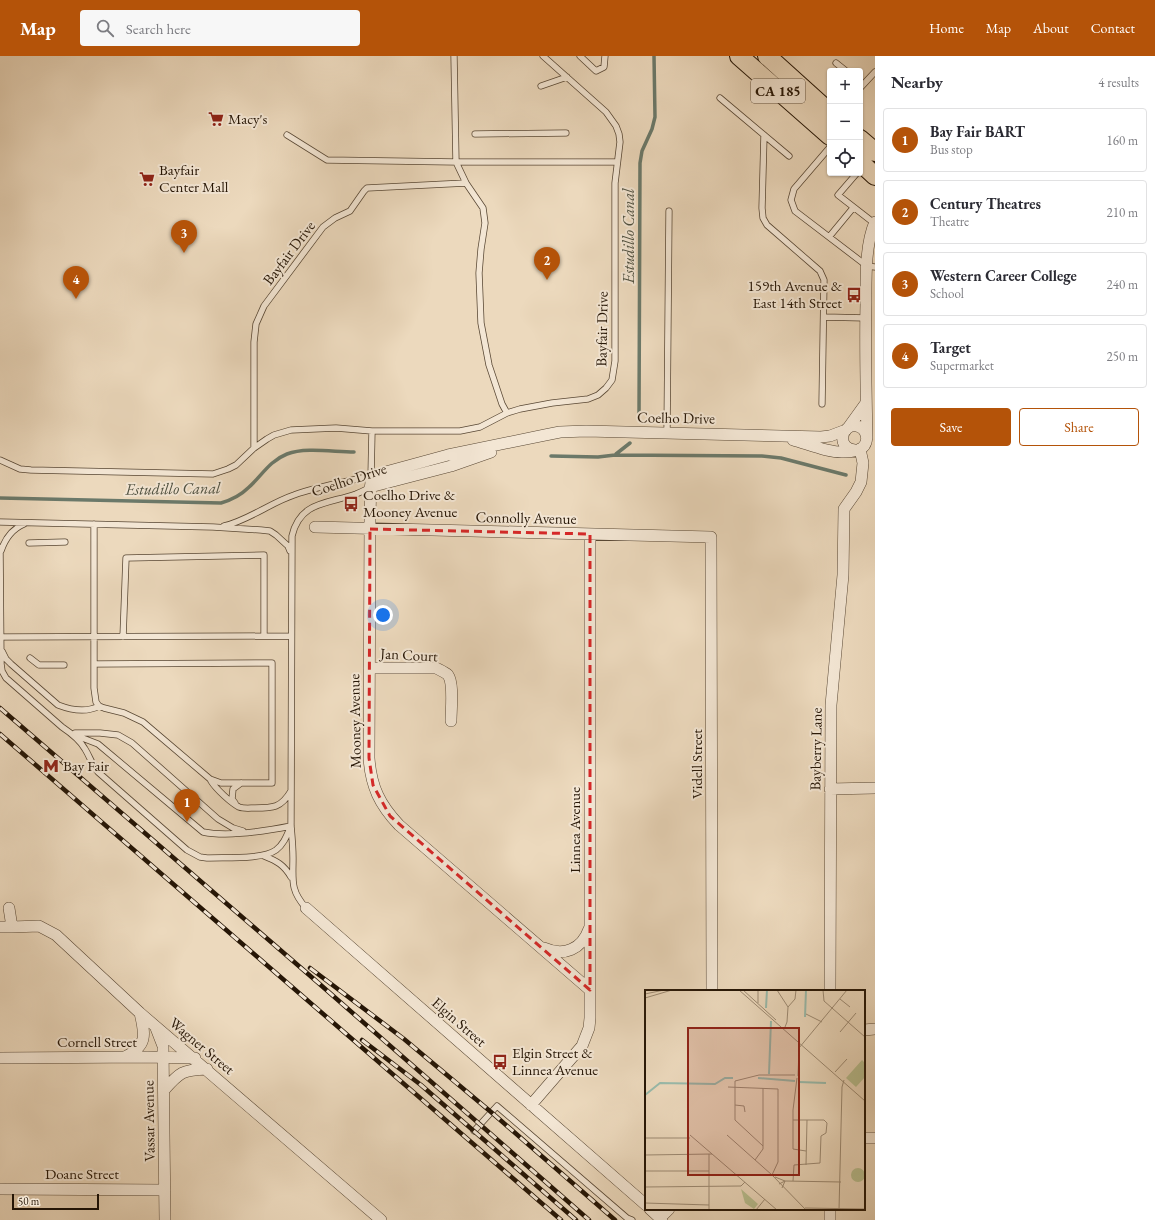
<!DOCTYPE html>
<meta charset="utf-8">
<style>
body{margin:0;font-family:"EB Garamond",serif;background:#f7f7f7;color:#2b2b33}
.controls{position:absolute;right:12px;top:12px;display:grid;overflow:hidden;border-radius:4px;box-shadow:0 1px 3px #0004}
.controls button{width:36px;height:36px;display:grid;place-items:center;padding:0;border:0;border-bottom:1px solid #e1e1e2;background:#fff;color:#2b2b33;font:20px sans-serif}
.scale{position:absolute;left:12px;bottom:10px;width:87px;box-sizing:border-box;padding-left:4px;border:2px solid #261606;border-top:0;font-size:11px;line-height:14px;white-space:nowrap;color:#261606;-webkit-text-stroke:3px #f3e6d4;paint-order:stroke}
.you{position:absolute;left:383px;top:559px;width:14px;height:14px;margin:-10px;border:3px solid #fff;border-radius:50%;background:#1a73e8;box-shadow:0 0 0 6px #1a73e833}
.badge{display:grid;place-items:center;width:26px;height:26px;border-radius:50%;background:#b45309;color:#fff;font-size:13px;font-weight:700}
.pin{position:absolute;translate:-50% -33px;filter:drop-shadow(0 1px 2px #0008)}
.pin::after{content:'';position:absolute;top:21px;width:14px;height:12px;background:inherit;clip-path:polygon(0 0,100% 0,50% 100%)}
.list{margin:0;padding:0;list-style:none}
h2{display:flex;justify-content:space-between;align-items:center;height:52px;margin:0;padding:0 16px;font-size:17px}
h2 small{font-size:13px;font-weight:400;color:#7c7c81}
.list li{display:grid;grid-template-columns:26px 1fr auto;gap:12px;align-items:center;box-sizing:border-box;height:64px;margin:0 8px 8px;padding:0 8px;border:1px solid #e1e1e2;border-radius:4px}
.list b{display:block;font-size:15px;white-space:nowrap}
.list p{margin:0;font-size:13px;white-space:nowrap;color:#7c7c81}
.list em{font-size:13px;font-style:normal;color:#7c7c81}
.actions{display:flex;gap:8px;padding:12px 16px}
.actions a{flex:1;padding:9px 0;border:1px solid #b45309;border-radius:4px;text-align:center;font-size:14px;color:#b45309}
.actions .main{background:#b45309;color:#fff}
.icon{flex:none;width:22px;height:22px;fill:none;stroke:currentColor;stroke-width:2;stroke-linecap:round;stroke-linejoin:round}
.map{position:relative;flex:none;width:875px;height:1164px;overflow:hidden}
header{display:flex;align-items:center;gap:24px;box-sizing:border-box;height:56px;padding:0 20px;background:#b45309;color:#fff}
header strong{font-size:19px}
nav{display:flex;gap:22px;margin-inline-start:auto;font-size:14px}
.search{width:280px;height:36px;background:#f7f7f7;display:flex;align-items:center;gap:10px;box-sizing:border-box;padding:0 14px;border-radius:4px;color:#7c7c81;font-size:15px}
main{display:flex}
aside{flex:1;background:#fff}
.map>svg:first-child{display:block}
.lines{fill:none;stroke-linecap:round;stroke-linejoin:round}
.stream{stroke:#6b796a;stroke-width:3.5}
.lane-casing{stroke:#584734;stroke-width:7}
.street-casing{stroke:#584734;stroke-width:12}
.primary-casing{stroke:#261606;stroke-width:20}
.lane{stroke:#f3e6d4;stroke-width:5.5}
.street{stroke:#f3e6d4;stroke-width:11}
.primary{stroke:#ecd9bd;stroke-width:18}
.rail-casing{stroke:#261606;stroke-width:4.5}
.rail{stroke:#f3e6d4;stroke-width:3;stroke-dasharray:9;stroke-linecap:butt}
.marked{fill:none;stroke:#d62828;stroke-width:3;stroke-dasharray:8 5;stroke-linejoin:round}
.labels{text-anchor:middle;stroke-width:4;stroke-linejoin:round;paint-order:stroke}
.shield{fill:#f3e6d4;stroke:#645444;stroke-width:1}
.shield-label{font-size:14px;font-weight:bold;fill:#261606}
.poi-label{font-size:15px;fill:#261606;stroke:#f3e6d4;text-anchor:start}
.street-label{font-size:15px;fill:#261606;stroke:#f3e6d4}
.water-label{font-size:16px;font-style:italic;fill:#4e5040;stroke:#f3e6d4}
.inset-river{fill:none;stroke:#99bbac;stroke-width:2}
.inset-road{fill:none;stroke:#9d8b74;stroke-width:1}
.view{fill:#8f2418;fill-opacity:0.15;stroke:#8f2418;stroke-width:2}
.inset-edge{fill:none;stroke:#261606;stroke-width:2}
</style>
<header>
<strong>Map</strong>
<div class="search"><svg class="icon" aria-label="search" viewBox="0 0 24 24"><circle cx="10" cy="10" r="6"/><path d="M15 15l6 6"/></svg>Search here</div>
<nav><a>Home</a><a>Map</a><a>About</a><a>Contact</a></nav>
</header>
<main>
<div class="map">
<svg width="875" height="1164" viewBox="0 0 875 1164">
<rect width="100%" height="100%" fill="#ecd9bd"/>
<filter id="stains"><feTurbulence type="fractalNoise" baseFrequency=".005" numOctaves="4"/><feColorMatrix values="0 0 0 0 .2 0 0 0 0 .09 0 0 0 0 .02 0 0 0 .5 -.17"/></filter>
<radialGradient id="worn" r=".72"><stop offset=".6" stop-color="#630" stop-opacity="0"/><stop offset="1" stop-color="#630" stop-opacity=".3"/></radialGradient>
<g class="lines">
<path class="stream" d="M 639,362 L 640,107 L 642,95 L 652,73 L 655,61 L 654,0
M 616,398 L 630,387
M 551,400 L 598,401 L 615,399 L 762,400 L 781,402 L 846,419
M 0,442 L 221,447 C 231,444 240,440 248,432 C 261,421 269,405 287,398 C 305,391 334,396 354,396"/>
<defs>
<path id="lane" d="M 454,0 L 456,106 L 466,127 L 483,152 L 485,167 L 481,193 L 479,217 L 481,267 L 489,309 L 502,348 L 507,357
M 580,0 L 596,15 L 604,11 L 605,0
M 836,7 L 846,15
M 541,30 L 567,21
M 860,32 L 875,16
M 720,42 L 789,100
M 475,78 L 566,77
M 287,79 L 327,104 L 456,106 L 617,106
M 764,79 L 762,152 L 763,162 L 767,169 L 820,215 L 824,224 L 822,348
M 830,91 L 794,133 L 791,144 L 795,155 L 867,210 L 875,211
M 857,117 L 838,139 L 874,167
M 829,181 L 853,152
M 824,261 L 866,262
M 667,377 L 669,155
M 254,392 L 254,286 L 256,268 L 264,250 L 323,171 L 335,162 L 350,155 L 364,135 L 367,132 L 466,127
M 0,404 L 20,413 L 31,414 L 213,418 L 228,413 L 236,409 L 254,392 L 267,383 L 274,379 L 291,374 L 336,372 L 372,375 L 460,375 L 480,371 L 507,357 L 520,353 L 552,347 L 588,343 L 598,339 L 606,332 L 612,324 L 615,305 L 615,127 L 620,86 L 619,78 L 616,70 L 606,56 L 543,0
M 0,466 L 213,471 L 261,474 L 270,475 L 276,479 L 288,490 L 290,495
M 94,468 L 94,632 L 96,646 L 99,650 L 104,652 L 124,657 L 143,666 L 210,723 L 221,727 L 272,727 L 272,607 L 94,608
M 224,470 C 249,464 270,447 294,439 C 319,430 345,426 371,420 L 372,375
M 29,487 L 65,486
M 0,492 L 1,608 L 2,615 L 6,622 L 62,671 C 71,677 80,684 85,693 C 90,701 92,709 98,716 L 187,794 L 200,801 L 207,802 C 225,801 262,804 276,794 C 284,788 287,779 291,770
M 1,495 C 5,483 12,473 24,468
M 0,581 L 291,580
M 123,581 L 126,502 L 264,499 L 264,580
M 2,595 L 6,603 L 11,608 L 58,649 C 71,654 86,657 99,650
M 30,602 L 39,609 L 64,609
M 75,677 L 100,677 L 118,679 L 132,687 L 218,763 L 233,772 L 243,775
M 72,678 L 98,688 L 203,776 C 227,781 266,775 291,770
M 211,725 C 216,733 231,747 239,751 C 244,753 250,752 255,752 C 273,752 281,752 291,735
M 235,747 L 232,743 L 233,733 L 241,727
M 264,800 C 277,805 284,809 291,821
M 306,852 C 290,834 293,824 293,802 C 293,791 292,781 291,770 L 292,480 C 300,445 328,448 356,438 C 361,436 366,434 370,431
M 474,1075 L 497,1050 L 627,1162 L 632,1164"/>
<path id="street" d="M 848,372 L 866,347
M 867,382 C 866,337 865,292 866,247 C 866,222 865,189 875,166
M 793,384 C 808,388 829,397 844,396 C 849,396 857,395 862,392 C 870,386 867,372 857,370 C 841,367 836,393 855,394
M 370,431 L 451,410 L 491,396
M 315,471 L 711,481 L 712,935
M 369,612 L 436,612 C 440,614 445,616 448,619 C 454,627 451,654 451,665
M 830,733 L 875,732
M 9,852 L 12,871 L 39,870 L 56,879 L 140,957 L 381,1164
M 306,852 L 646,1149
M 0,871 L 12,871
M 544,892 C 564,901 582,893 589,873
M 590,934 L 399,769 C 380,749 371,731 369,702 L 370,462 L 371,420 L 448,399 L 545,379 L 560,376 L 586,375 L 821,381 L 830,380 L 846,374
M 830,935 L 831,649 L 843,519 L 844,453 L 856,436 L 861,426 L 863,407 L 860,393
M 156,972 L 163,990 L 165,1164
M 864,974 L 875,973
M 125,1001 C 148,989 145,979 140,957
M 0,1002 L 148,1001 L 195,1002
M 164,1034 C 180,1016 182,1014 207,1013
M 531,1049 L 582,990 L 589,972 L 590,962 L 590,478
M 864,1082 L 875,1082
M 0,1133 L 165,1134
M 650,1153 L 662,1164
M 660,1162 L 669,1153
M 830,1164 L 830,1153"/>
<path id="primary" d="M 739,0 L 830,80
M 767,0 L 830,57
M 860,83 L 875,96
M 860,106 L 875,120"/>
</defs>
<use href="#lane" class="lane-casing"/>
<use href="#street" class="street-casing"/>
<use href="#primary" class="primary-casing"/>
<use href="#lane" class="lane"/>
<use href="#street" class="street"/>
<use href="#primary" class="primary"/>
<defs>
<path id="rail" d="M 0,652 L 315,924 L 589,1164
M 0,678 L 561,1164
M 310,912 L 404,983 L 491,1056 L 615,1164
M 362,984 L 421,1029 L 576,1164"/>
</defs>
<use href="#rail" class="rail-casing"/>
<use href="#rail" class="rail"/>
</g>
<path class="marked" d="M 370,473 L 590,478 L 590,934 L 390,760 L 373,729 L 369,702 Z"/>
<defs>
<symbol id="supermarket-bare" viewBox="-9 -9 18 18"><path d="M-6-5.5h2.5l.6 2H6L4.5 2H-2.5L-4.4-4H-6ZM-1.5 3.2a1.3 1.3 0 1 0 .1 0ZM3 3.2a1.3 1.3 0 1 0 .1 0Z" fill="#8f2418" stroke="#f3e6d4" stroke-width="2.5" paint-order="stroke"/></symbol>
<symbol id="bus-bare" viewBox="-9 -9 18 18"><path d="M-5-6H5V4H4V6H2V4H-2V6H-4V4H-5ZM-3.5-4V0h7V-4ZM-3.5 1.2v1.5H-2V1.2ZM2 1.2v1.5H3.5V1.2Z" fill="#8f2418" stroke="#f3e6d4" stroke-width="2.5" paint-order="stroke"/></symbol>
<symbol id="metro-bare" viewBox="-9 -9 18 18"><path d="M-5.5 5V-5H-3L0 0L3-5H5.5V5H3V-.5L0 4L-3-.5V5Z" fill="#8f2418" stroke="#f3e6d4" stroke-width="2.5" paint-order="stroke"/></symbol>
</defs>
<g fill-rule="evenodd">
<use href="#supermarket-bare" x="205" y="52" width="22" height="22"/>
<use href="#supermarket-bare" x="136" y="112" width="22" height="22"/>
<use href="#bus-bare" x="843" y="228" width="22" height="22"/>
<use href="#bus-bare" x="340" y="437" width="22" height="22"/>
<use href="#metro-bare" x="40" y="699" width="22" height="22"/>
<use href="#bus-bare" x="489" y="995" width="22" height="22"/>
</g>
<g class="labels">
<rect class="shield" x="751" y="23" width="54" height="24" rx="3"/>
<g class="shield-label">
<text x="778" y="40">CA 185</text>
</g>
<g class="poi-label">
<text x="228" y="68">Macy's</text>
<text x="159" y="119">Bayfair<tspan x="159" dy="17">Center Mall</tspan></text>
<text x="842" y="235" text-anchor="end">159th Avenue &amp;<tspan x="842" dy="17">East 14th Street</tspan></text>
<text x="363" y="444">Coelho Drive &amp;<tspan x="363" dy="17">Mooney Avenue</tspan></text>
<text x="63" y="715">Bay Fair</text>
<text x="512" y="1002">Elgin Street &amp;<tspan x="512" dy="17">Linnea Avenue</tspan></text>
</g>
<g class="street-label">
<text transform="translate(289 197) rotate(-53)" y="5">Bayfair Drive</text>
<text transform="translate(602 273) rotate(-89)" y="5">Bayfair Drive</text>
<text transform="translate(676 362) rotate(1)" y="5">Coelho Drive</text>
<text transform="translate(349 424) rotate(-18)" y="5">Coelho Drive</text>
<text transform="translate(526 462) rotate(1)" y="5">Connolly Avenue</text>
<text transform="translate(409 599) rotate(3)" y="5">Jan Court</text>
<text transform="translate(355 665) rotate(-91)" y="5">Mooney Avenue</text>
<text transform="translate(816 693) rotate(-89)" y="5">Bayberry Lane</text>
<text transform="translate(697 708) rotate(-90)" y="5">Videll Street</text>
<text transform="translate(575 774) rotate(-90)" y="5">Linnea Avenue</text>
<text transform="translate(459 966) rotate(41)" y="5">Elgin Street</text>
<text x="97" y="991">Cornell Street</text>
<text transform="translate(202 990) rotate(40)" y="5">Wagner Street</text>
<text transform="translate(149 1065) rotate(-91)" y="5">Vassar Avenue</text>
<text x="82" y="1123">Doane Street</text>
</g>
<g class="water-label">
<text transform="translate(628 180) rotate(-90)" y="6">Estudillo Canal</text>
<text transform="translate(173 432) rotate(-1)" y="6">Estudillo Canal</text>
</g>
</g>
<g transform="translate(645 934)">
<rect width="220" height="220" fill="#ecd9bd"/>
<path d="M 217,70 L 220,73 L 220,87 L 211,97 L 201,88 ZM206 185a7 7 0 1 1 14 0a7 7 0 1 1-14 0ZM 96,199 L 113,214 L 109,219 L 100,213 Z" fill="#b8bf90"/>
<path class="inset-river" d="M 121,18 L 122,0M 160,27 L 161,0M 124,84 L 126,31M 113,88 L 150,91M 154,92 L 181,93M 0,105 L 15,93 L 70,94 L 80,88 L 88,88"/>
<path class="inset-road" d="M 94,0 L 220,111M 98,0 L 131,30M 132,0 L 143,17M 178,0 L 179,11 L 220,47M 0,4 L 19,0M 0,8 L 27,0M 195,9 L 205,17M 113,13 L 113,0M 161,24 L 177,32M 140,37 L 142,32 L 143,17 L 150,9 L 151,0M 195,42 L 211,23M 190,82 L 202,69M 153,86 L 154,58 L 202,0M 152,88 L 148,120 L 148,159 L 161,161M 83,97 L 133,99 L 133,172 L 127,185M 90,115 L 99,116 L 100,122M 148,130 L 179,130 L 182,133 L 181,143 L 176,146 L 175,173 L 149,175 L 148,191M 45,145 L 132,220M 82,145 L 127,185 L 161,220M 0,148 L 45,148M 118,156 L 90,130 L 90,91 L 114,85 L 150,85M 64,164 L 64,220M 0,165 L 67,164M 110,170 L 118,159 L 118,98M 161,175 L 162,130M 0,181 L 64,181M 130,187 L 140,191 L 137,198M 134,194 L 140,191 L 196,192M 0,197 L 96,196 L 100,192M 0,213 L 64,215M 160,218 L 220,219M 111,220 L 120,209M 194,220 L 197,97 L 199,90"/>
<path class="view" d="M 43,38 L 154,38 L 154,185 L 43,185 Z"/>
<rect width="220" height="220" class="inset-edge"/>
</g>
<rect width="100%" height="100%" filter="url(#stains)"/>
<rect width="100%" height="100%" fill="url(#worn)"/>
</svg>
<div class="controls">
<button>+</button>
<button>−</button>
<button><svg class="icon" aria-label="locate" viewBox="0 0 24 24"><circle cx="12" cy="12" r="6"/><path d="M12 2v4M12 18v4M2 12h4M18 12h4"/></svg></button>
</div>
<div class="scale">50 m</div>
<div class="you"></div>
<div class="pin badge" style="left:187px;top:766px">1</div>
<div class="pin badge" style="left:547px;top:224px">2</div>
<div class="pin badge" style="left:184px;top:197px">3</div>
<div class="pin badge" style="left:76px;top:243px">4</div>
</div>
<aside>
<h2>Nearby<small>4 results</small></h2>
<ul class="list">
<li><span class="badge">1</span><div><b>Bay Fair BART</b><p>Bus stop</p></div><em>160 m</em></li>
<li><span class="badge">2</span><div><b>Century Theatres</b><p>Theatre</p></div><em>210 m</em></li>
<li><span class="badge">3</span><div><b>Western Career College</b><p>School</p></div><em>240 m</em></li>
<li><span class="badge">4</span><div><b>Target</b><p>Supermarket</p></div><em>250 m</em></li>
</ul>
<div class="actions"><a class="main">Save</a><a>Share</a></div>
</aside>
</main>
